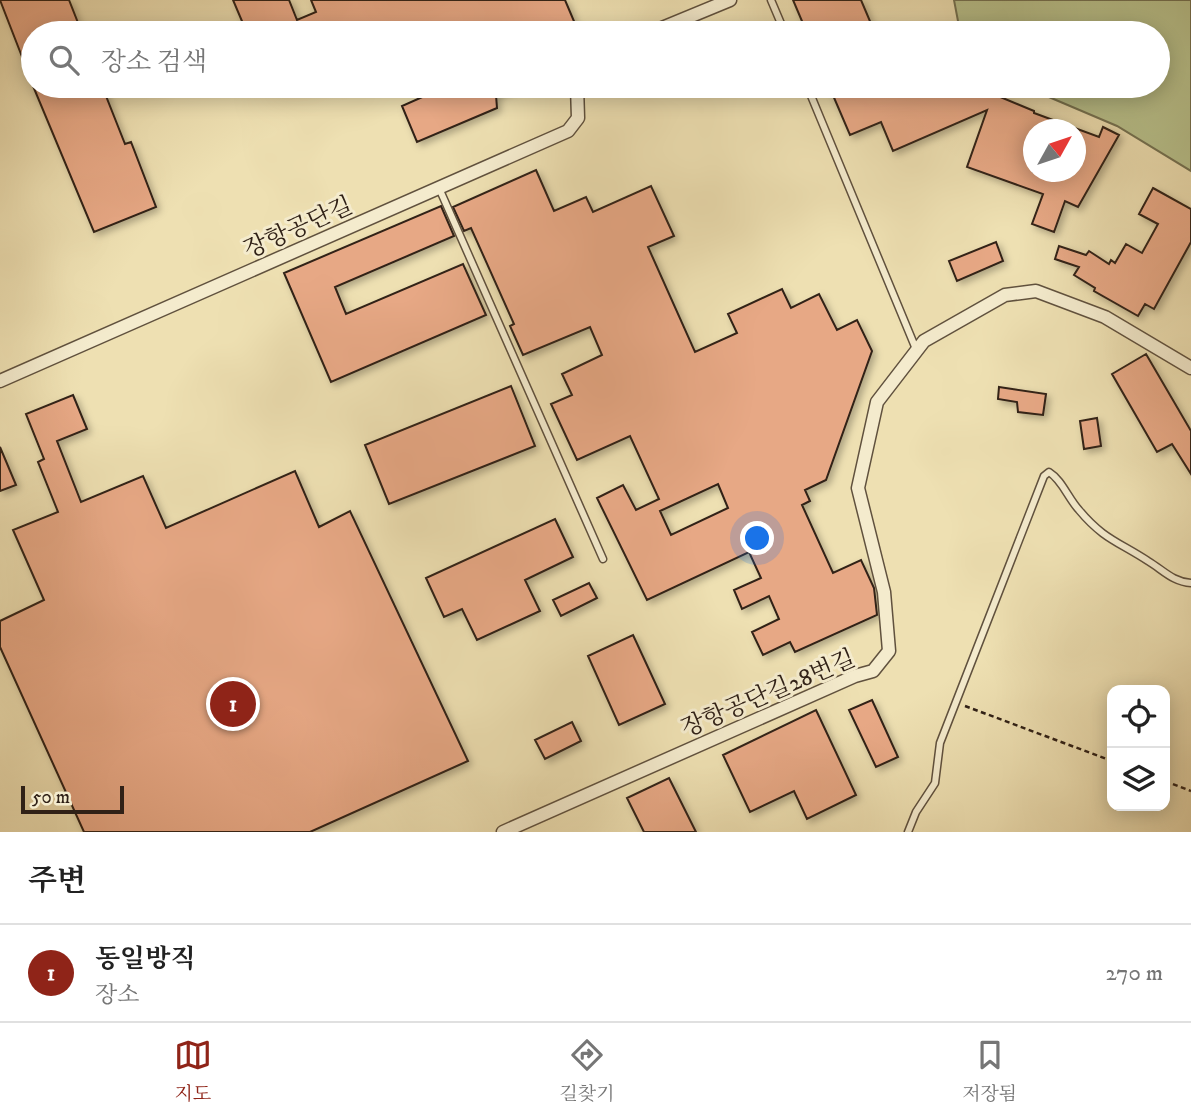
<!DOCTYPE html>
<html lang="ko">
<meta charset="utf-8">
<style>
body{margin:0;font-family:"IM FELL DW Pica","Noto Serif KR",serif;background:#f6f6f6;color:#222}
.controls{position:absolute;right:21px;bottom:21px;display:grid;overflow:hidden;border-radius:14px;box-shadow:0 4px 18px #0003}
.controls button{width:63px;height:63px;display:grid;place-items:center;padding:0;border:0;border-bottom:2px solid #e0e0e0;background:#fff;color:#222;font:35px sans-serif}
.compass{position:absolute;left:1023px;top:119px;width:63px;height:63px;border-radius:50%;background:#fff;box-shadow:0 4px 18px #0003;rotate:50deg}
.scale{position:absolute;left:21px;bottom:18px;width:103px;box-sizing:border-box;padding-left:7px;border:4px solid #302117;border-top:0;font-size:19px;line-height:24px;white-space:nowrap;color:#302117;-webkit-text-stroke:5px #f4ebcd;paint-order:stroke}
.you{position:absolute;left:758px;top:539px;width:24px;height:24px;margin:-18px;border:5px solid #fff;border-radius:50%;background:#1a73e8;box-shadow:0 0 0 10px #1a73e833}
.badge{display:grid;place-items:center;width:46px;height:46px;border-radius:50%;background:#8f2418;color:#fff;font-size:23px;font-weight:700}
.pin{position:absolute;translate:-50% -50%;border:4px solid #fff;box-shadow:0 2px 7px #0006}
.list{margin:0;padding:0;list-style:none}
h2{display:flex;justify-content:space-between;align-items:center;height:91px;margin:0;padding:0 28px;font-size:30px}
h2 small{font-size:23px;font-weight:400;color:#767676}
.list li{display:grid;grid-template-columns:46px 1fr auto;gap:21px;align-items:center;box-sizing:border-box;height:98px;padding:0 28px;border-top:2px solid #e0e0e0}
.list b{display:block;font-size:26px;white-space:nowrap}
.list p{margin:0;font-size:23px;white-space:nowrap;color:#767676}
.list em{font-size:23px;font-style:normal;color:#767676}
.icon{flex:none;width:38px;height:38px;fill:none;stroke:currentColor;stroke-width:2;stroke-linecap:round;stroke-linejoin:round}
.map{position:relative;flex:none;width:1191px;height:832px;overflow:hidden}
.search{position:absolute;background:#fff;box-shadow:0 4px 18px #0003;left:21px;right:21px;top:21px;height:77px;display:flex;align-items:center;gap:18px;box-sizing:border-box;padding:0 24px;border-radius:38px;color:#767676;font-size:26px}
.sheet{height:189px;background:#fff}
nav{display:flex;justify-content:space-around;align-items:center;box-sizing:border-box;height:98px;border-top:2px solid #e0e0e0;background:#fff;font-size:19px;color:#767676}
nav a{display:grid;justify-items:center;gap:4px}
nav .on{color:#8f2418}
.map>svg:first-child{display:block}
.green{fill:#b8c28d;stroke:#747252;stroke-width:2}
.building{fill:#e7a885;stroke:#302117;stroke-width:2;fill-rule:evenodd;filter:url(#shadow)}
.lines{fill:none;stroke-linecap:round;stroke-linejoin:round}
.service-casing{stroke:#60513e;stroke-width:9}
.minor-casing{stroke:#60513e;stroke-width:15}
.path{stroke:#302117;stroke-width:2.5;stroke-dasharray:5 3.5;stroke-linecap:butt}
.service{stroke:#f4ebcd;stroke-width:6}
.minor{stroke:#f4ebcd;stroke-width:12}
.labels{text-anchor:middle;stroke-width:6;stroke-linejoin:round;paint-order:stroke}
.street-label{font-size:24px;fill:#302117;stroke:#f4ebcd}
</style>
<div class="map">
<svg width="1191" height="832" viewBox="0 0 1191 832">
<defs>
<filter id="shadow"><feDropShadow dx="3.5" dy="3.5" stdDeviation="3.5" flood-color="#0004"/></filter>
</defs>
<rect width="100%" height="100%" fill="#eee0b2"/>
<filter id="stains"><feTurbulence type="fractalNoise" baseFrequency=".00286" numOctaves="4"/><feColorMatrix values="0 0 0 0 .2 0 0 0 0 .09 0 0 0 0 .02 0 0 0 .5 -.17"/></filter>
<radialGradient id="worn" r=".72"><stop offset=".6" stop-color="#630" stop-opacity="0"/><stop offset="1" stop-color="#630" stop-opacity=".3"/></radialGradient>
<path class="green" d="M 954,0 L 1191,0 L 1191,171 L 1117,126 L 1023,86 L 1158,86 L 1158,33 L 967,33 L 958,21 Z"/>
<path class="building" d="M 0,0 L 69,0 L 82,33 L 33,33 L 33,85 Z
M 233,0 L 289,0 L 297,20 L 316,12 L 311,0 L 565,0 L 579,33 L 247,33 Z
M 793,0 L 861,0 L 875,33 L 807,33 Z
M 33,86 L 102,86 L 125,144 L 131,142 L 156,207 L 94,232 Z
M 423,86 L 517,86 L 496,95 L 497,108 L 417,142 L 402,106 L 427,95 Z
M 829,86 L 974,86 L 1034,111 L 1034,113 L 1099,137 L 1103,127 L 1119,135 L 1078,207 L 1065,201 L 1054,232 L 1032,224 L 1043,194 L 967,167 L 987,110 L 893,151 L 881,122 L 850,135 ZM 1033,130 L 1075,129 L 1075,172 L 1033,172 Z
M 536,170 L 554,211 L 586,197 L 593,212 L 651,186 L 674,236 L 648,247 L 695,352 L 737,333 L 728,314 L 782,289 L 791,308 L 819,294 L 837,330 L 857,320 L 872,351 L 826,480 L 805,490 L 810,501 L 802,505 L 833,573 L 861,560 L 874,588 L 877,615 L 795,652 L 790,642 L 763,655 L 752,632 L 779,619 L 769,596 L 742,609 L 734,590 L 761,578 L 749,552 L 647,600 L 597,498 L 623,485 L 636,510 L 659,499 L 630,436 L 577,460 L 551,404 L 572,395 L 562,374 L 602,355 L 590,327 L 523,355 L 510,326 L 514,324 L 471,228 L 464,231 L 453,207 ZM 718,484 L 728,508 L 671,535 L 660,511 Z
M 1153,188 L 1191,209 L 1191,242 L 1154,309 L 1145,304 L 1138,316 L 1094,291 L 1095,288 L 1074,275 L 1079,267 L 1055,259 L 1059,246 L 1086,255 L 1089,251 L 1109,264 L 1111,260 L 1115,263 L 1126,244 L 1142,253 L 1158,224 L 1139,214 Z
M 441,206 L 454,236 L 335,287 L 346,314 L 463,264 L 486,315 L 331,382 L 284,273 Z
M 996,242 L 1003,261 L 957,281 L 949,261 Z
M 1146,354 L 1191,431 L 1191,474 L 1172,444 L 1157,452 L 1112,374 Z
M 511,386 L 535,446 L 389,504 L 365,445 Z
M 999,387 L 1046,394 L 1043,415 L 1018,412 L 1017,402 L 998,399 Z
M 73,395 L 87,429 L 57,441 L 81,502 L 143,476 L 166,528 L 295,471 L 319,527 L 350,511 L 468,761 L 310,832 L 84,832 L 0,647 L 0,621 L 44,600 L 13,530 L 58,512 L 38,462 L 44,459 L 26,414 Z
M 1097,418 L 1101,446 L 1084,449 L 1080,421 Z
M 0,447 L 16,485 L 0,491 Z
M 555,519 L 573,557 L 525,580 L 540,611 L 477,640 L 462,609 L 444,617 L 426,578 Z
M 589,583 L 597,598 L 561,616 L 553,600 Z
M 633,635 L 665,704 L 619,725 L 588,656 Z
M 872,700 L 898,757 L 876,767 L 849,710 Z
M 816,710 L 856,795 L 807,819 L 794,791 L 750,812 L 723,755 Z
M 572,722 L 581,741 L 545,759 L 535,740 Z
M 669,778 L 696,832 L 644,832 L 627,798 Z"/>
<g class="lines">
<defs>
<path id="service" d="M 771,0 L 785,33
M 807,86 L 916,349
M 439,188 L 603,559
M 908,832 L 916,812 L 935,783 L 940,743 L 1044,476 L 1049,472 C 1062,480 1068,498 1079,510 C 1103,539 1119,542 1148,561 C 1163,570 1173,582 1191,583"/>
<path id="minor" d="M 650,33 L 730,0
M 0,381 L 568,131 L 578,118 L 577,86
M 503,832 L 855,676 L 873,671 L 889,651 L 884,592 L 858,488 L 877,402 L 924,341 L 1005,295 L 1036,291 L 1105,317 L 1191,368"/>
</defs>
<use href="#service" class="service-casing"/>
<use href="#minor" class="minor-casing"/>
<path class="path" d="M 965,706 L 1112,761
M 1165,781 L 1191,791"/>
<use href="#service" class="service"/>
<use href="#minor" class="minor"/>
</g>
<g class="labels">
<g class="street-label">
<text transform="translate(298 227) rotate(-24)" y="8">장항공단길</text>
<text transform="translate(768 693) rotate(-23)" y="8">장항공단길28번길</text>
</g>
</g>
<rect width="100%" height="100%" filter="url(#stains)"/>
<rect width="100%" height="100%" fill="url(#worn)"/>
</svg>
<div class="controls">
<button><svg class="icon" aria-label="locate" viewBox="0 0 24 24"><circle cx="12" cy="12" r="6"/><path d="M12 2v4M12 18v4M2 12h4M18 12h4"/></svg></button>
<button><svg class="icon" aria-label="layers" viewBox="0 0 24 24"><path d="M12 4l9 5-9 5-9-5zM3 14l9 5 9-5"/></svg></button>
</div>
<svg class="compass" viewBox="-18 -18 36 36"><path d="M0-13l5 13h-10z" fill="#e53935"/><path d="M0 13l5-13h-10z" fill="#767676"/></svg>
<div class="scale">50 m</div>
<div class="you"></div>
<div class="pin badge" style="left:233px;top:704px">1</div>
<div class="search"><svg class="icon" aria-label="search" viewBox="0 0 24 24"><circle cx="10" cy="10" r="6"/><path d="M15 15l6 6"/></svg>장소 검색</div>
</div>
<section class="sheet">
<h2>주변<small></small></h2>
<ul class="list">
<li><span class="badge">1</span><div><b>동일방직</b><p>장소</p></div><em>270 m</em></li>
</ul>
</section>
<nav>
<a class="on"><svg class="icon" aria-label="map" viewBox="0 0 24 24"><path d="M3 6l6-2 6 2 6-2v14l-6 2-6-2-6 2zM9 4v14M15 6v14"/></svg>지도</a>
<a><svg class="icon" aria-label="directions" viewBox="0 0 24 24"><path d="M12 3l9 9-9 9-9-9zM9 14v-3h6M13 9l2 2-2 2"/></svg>길찾기</a>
<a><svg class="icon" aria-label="saved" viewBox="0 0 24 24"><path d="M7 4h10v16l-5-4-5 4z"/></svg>저장됨</a>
</nav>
